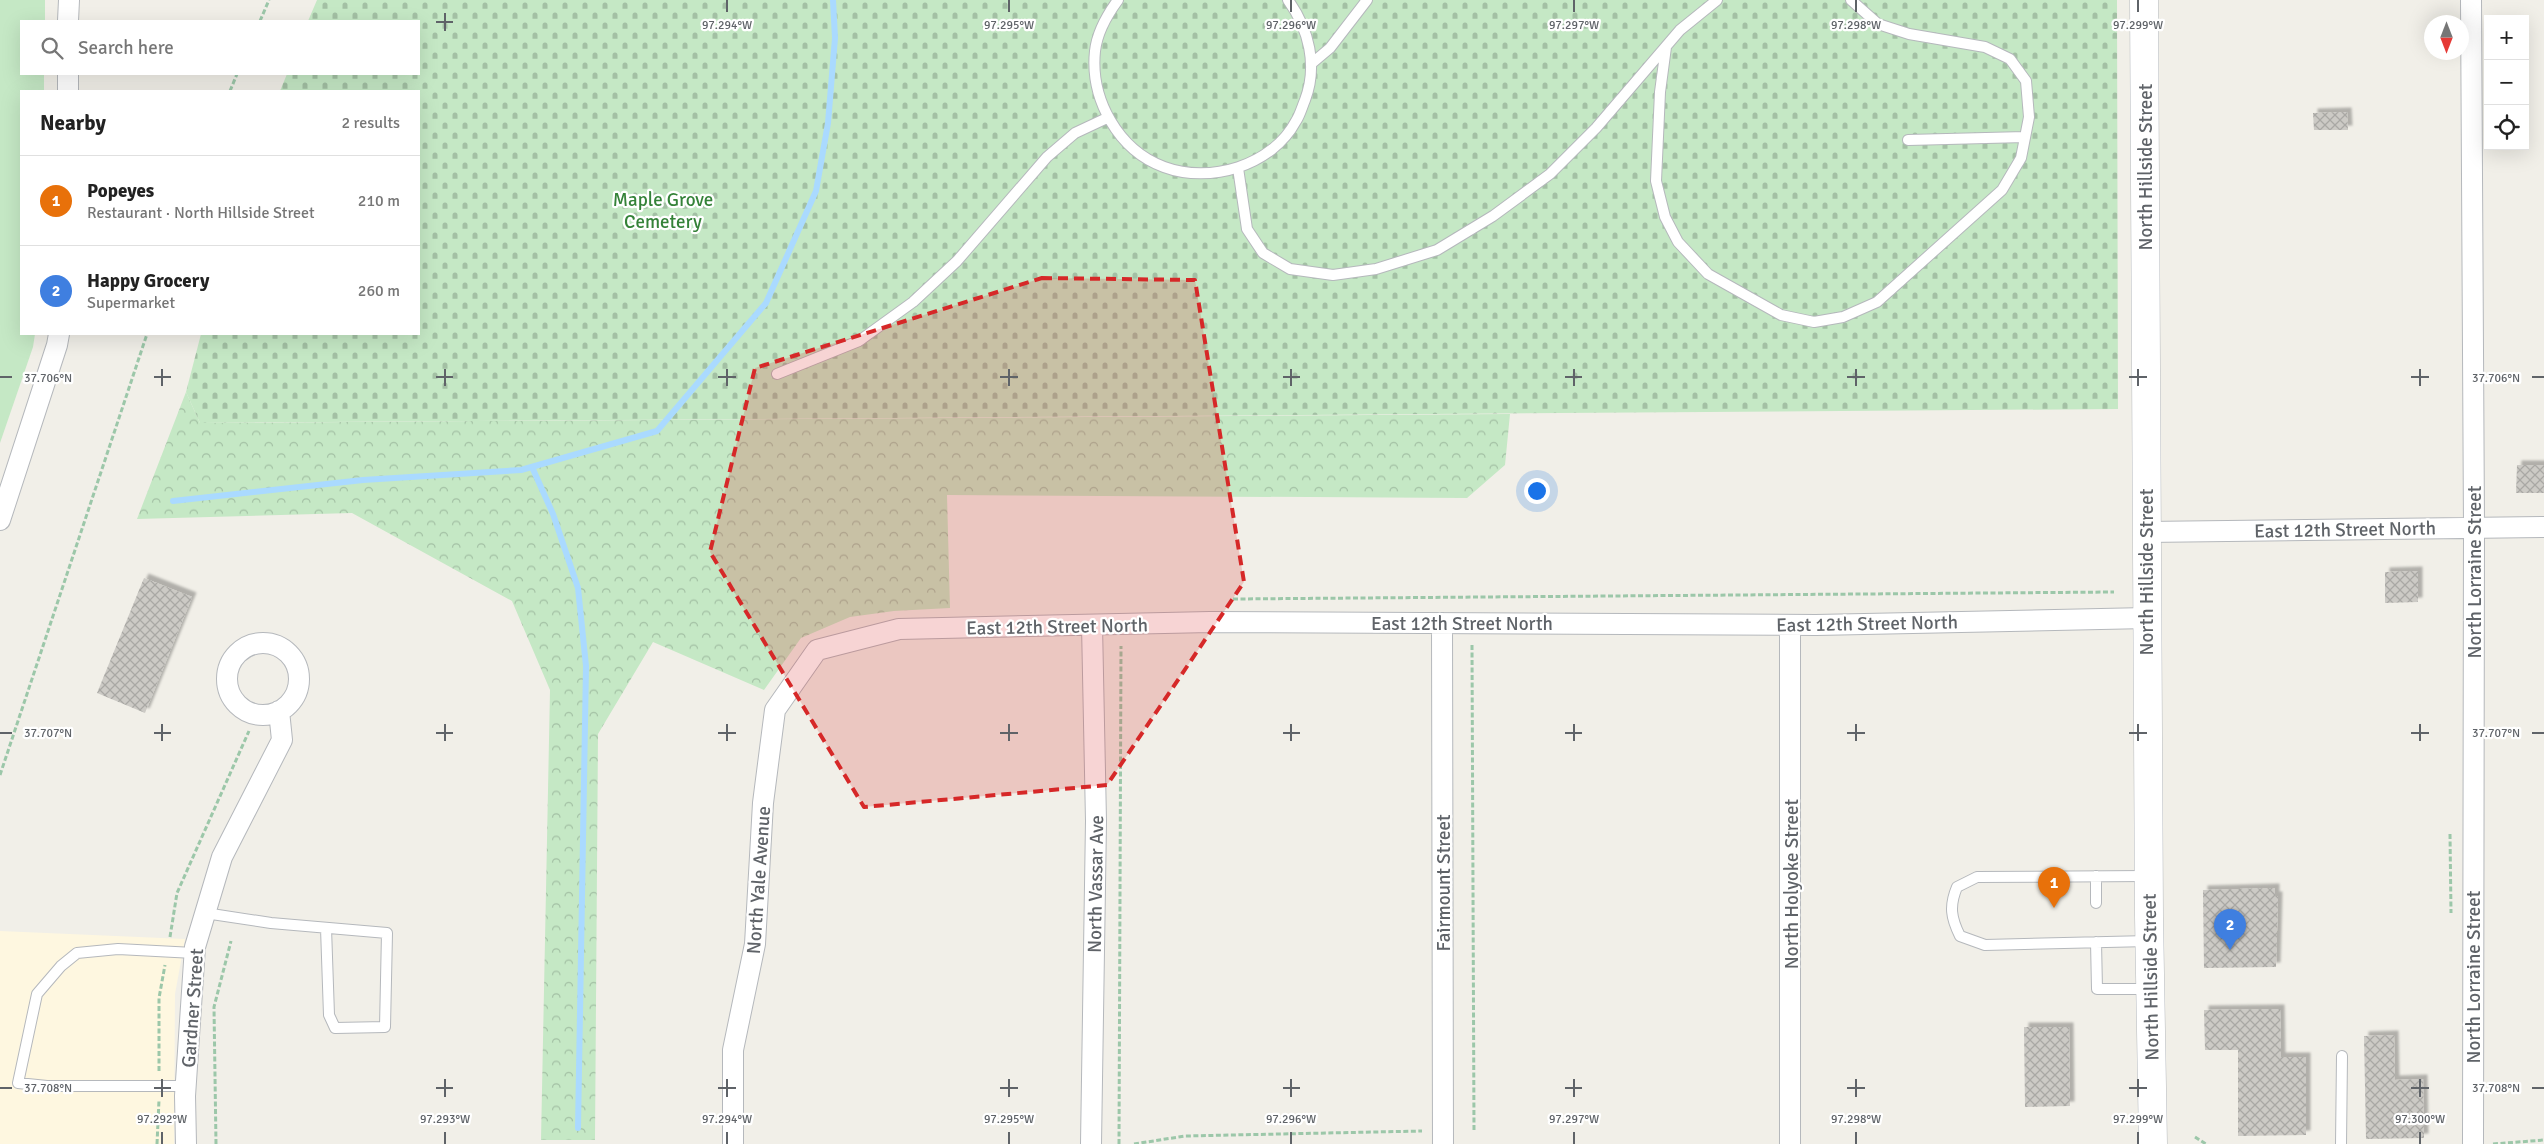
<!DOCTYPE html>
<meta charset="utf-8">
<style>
body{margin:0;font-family:Signika,sans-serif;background:#f2f2f2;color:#222}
.controls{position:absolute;right:15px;top:15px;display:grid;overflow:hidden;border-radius:0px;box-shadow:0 5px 20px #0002}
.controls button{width:45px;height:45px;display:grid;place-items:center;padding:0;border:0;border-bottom:1px solid #e0e0e0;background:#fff;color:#222;font:25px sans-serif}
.compass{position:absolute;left:2424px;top:15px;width:45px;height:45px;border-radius:50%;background:#fff;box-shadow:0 5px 20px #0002;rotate:180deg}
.you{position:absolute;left:1536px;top:490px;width:18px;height:18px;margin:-12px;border:4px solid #fff;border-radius:50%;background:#1a73e8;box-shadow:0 0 0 8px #1a73e833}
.badge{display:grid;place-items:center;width:32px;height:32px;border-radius:50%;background:#ea580c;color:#fff;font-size:16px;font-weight:700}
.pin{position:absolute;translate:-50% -41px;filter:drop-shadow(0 1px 2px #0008)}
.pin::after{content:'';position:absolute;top:26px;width:18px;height:15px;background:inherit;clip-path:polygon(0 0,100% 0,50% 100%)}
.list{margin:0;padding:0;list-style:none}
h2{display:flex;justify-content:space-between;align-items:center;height:65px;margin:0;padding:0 20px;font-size:21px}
h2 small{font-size:16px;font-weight:400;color:#767676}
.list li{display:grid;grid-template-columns:32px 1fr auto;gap:15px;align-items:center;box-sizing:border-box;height:90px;padding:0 20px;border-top:1px solid #e0e0e0}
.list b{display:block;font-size:19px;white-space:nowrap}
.list p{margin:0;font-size:16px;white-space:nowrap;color:#767676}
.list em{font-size:16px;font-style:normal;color:#767676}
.icon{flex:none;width:28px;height:28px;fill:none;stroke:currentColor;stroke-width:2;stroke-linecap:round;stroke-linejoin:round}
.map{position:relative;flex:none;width:2544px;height:1144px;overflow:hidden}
.search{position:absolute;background:#fff;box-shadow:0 5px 20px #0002;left:20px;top:20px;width:400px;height:55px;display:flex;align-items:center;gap:12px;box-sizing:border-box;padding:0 18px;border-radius:0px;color:#767676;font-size:19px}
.panel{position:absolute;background:#fff;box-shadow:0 5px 20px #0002;left:20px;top:90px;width:400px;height:245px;border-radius:0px}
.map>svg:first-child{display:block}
.commercial{fill:#fef7e0}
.green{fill:#c5e8c5}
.forest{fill:url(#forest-crowns)}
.cemetery{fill:url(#cemetery-stones)}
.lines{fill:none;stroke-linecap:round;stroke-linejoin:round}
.stream{stroke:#aadaff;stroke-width:6}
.building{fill:url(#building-cross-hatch);filter:url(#shadow)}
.service-casing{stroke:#b5b8bc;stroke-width:12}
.minor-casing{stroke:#b5b8bc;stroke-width:22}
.secondary-casing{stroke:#b6babf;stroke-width:29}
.path{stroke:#9cc7a9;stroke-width:3;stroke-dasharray:5 2.5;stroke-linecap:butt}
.service{stroke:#fff;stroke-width:10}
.minor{stroke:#fff;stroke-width:20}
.secondary{stroke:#fff;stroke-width:28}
.marked{fill:#d62828;fill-opacity:0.2;stroke:#d62828;stroke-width:4;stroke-dasharray:10 6;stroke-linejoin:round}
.ticks{fill:none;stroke:#5f6368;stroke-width:2}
.labels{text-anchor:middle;stroke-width:4.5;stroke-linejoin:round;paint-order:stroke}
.street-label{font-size:19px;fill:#5f6368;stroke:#fff}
.park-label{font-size:19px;fill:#348238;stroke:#fff}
.ticks-label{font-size:12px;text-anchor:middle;fill:#5f6368;stroke:#fff;stroke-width:4.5;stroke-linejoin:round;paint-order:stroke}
</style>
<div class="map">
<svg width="2544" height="1144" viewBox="0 0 2544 1144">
<defs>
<pattern id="forest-crowns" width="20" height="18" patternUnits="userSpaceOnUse" patternTransform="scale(1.25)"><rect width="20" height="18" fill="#c5e8c5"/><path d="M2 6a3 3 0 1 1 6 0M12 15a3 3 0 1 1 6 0" fill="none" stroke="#a3c0a4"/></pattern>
<pattern id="cemetery-stones" width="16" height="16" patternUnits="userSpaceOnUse" patternTransform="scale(1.25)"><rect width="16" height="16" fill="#c5e8c5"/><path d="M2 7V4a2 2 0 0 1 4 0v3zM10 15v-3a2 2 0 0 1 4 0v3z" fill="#a3c0a4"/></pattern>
<pattern id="building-cross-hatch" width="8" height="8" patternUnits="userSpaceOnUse" patternTransform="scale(1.25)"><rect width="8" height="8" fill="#cccac5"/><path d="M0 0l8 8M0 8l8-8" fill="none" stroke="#a9a8a4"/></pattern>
<filter id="shadow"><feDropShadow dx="4.5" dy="-4.5" stdDeviation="1" flood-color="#0004"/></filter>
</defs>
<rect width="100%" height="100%" fill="#f1efe8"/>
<path class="commercial" d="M 0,931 L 185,939 L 175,994 L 174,1144 L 0,1144 Z"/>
<path class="green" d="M 0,0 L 45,0 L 45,21 L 21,21 L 21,74 L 44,74 L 44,91 L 21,91 L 21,334 L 35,334 L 33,347 L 0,443 Z"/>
<path class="forest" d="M 186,392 L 200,423 L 1510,414 L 1505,465 L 1467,498 L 947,495 L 950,608 L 894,611 L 850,617 L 801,638 L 764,690 L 653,642 L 598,734 L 595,1140 L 541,1140 L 550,690 L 512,601 L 352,513 L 137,519 Z"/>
<path class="cemetery" d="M 317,0 L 2117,0 L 2118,409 L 200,423 L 186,392 L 201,334 L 419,334 L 419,91 L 280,91 L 287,74 L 419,74 L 419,21 L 308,21 Z"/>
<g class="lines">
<path class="stream" d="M 532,467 L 553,514 L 578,588 L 586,666 L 578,1128
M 173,501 L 363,480 L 521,470 L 657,431 L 766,303 L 816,191 L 828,123 L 835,38 L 833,0"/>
</g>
<path class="building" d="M 2347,112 L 2348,130 L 2314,130 L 2313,113 Z
M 2517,465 L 2544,465 L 2544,493 L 2516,493 Z
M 2418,571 L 2418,602 L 2385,603 L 2385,572 Z
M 144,578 L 192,597 L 145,713 L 97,693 Z
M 2275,888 L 2275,896 L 2278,896 L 2276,967 L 2204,968 L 2203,890 Z
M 2280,1009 L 2281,1057 L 2306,1057 L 2306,1135 L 2238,1136 L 2238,1050 L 2205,1050 L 2204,1010 Z
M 2024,1027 L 2069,1027 L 2070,1106 L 2025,1107 Z
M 2394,1035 L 2395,1080 L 2423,1079 L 2424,1138 L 2366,1139 L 2364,1036 Z"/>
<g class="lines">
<defs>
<path id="service" d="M 1118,0 C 1107,15 1097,33 1095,51 C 1090,99 1118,150 1164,167 C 1210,184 1272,166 1296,121 C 1300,115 1302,107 1305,100 C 1318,66 1309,29 1288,0
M 1666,47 L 1660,92 L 1656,181 L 1665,217 L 1678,242 L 1708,274 L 1781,315 L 1814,322 L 1843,317 L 1877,302 L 2002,190 L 2021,158 L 2029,117 L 2026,81 L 2010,59 L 1985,47 L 1909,34 L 1878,24 L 1851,0
M 1311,64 L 1330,48 L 1367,0
M 1908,140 L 2025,137
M 1238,168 L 1247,229 L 1263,253 L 1290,269 L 1333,275 L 1376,269 L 1437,250 L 1493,216 L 1550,174 L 1596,128 L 1680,30 L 1717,0
M 777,374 L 859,341 L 913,302 L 957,261 L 1047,157 L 1075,133 L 1107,118
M 2096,876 L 2096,903
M 2147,876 L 1977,877 L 1957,887 C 1949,906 1951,918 1960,936 L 1985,945 L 2149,941
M 205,913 L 271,923 L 387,933 L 385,1027 L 335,1028 L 329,1015 L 326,928
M 2096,942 L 2097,989 L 2150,989
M 186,1086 L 47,1086 L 18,1083 L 37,994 L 61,966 L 77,953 L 118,949 L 194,953
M 2341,1144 L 2342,1056"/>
<path id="minor" d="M 2471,0 L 2474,527 L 2473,1144
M 68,21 L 69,0
M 68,91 L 68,74
M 0,520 L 57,345 L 59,334
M 2146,532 L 2544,527
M 1442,623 L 1443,1144
M 1790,625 L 1790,1144
M227 679a36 36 0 1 1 72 0a36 36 0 1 1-72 0Z
M 186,1144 L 185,1096 L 195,947 L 222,857 L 282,740 L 279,711
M 733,1144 L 733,1050 L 755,944 L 763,803 L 775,710 L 817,650 L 899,629 L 1210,622 L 1816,625 L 2147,618
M 1091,1144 L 1096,821 L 1092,625"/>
<path id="secondary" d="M 2144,0 L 2149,917 L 2153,1144"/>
</defs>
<use href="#service" class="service-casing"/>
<use href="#minor" class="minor-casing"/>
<use href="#secondary" class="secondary-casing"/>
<path class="path" d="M 260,21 L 269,0
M 230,91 L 237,74
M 1233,599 L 2114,592
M 1472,645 L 1474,1131
M 0,775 L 147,334
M 2450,834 L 2451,913
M 170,937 L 177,893 L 249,731
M 159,1071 L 159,998 L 165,965
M 2195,1137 L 2206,1144
M 157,1144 L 159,1100
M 216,1144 L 214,1007 L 231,941
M 1119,1144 L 1121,646
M 1134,1144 L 1185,1136 L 1422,1131
M 2493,1144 L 2544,1140"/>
<use href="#service" class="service"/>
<use href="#minor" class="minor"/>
<use href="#secondary" class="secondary"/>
</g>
<path class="marked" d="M 1042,278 L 1195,280 L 1244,582 L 1107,785 L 864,807 L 710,552 L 755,368 Z"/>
<path class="ticks" d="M 727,0 L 727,12M 1009,0 L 1009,12M 1291,0 L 1291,12M 1574,0 L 1574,12M 1856,0 L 1856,12M 2138,0 L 2138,12M 445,13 L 445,31M 436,22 L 453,22M 162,369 L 162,386M 445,369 L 445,386M 727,369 L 727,386M 1009,369 L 1009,386M 1291,369 L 1291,386M 1574,369 L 1574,386M 1856,369 L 1856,386M 2138,369 L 2138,386M 2420,369 L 2420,386M 0,377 L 12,377M 154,377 L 171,377M 436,377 L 453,377M 718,377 L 736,377M 1000,377 L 1018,377M 1283,377 L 1300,377M 1565,377 L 1582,377M 1847,377 L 1865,377M 2129,377 L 2147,377M 2411,377 L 2429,377M 2532,377 L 2544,377M 162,724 L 162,741M 445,724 L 445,741M 727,724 L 727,741M 1009,724 L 1009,741M 1291,724 L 1291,741M 1574,724 L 1574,741M 1856,724 L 1856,741M 2138,724 L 2138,741M 2420,724 L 2420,741M 0,733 L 12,733M 154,733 L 171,733M 436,733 L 453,733M 718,733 L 736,733M 1000,733 L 1018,733M 1283,733 L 1300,733M 1565,733 L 1582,733M 1847,733 L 1865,733M 2129,733 L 2147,733M 2411,733 L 2429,733M 2532,733 L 2544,733M 162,1079 L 162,1097M 445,1079 L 445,1097M 727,1079 L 727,1097M 1009,1079 L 1009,1097M 1291,1079 L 1291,1097M 1574,1079 L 1574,1097M 1856,1079 L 1856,1097M 2138,1079 L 2138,1097M 2420,1079 L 2420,1097M 0,1088 L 12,1088M 154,1088 L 171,1088M 436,1088 L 453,1088M 718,1088 L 736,1088M 1000,1088 L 1018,1088M 1283,1088 L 1300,1088M 1565,1088 L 1582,1088M 1847,1088 L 1865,1088M 2129,1088 L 2147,1088M 2411,1088 L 2429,1088M 2532,1088 L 2544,1088M 162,1132 L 162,1144M 445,1132 L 445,1144M 727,1132 L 727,1144M 1009,1132 L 1009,1144M 1291,1132 L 1291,1144M 1574,1132 L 1574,1144M 1856,1132 L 1856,1144M 2138,1132 L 2138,1144M 2420,1132 L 2420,1144"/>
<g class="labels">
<g class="street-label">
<text transform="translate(2145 167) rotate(-90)" y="7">North Hillside Street</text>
<text transform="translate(2345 529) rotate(-1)" y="7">East 12th Street North</text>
<text transform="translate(2146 572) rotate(-90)" y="7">North Hillside Street</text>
<text transform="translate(2474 572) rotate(-90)" y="7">North Lorraine Street</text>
<text x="1462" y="630">East 12th Street North</text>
<text transform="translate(1867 623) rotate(-1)" y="7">East 12th Street North</text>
<text transform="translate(1057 626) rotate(-1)" y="7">East 12th Street North</text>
<text transform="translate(758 880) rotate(-86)" y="7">North Yale Avenue</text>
<text transform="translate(1443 883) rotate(-90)" y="7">Fairmount Street</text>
<text transform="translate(1095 884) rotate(-89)" y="7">North Vassar Ave</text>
<text transform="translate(1791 884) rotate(-90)" y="7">North Holyoke Street</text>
<text transform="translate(2150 977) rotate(-91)" y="7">North Hillside Street</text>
<text transform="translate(2473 977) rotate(-90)" y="7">North Lorraine Street</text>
<text transform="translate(192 1008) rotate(-86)" y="7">Gardner Street</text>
</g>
<g class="park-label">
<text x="663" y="206">Maple Grove<tspan x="663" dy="22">Cemetery</tspan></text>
</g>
</g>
<g class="ticks-label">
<text x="727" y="29">97.294°W</text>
<text x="1009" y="29">97.295°W</text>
<text x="1291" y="29">97.296°W</text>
<text x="1574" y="29">97.297°W</text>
<text x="1856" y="29">97.298°W</text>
<text x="2138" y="29">97.299°W</text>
<text x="2496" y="382">37.706°N</text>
<text x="48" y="382">37.706°N</text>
<text x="2496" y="737">37.707°N</text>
<text x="48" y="737">37.707°N</text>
<text x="2496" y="1092">37.708°N</text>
<text x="48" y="1092">37.708°N</text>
<text x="162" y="1123">97.292°W</text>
<text x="445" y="1123">97.293°W</text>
<text x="727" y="1123">97.294°W</text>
<text x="1009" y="1123">97.295°W</text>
<text x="1291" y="1123">97.296°W</text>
<text x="1574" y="1123">97.297°W</text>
<text x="1856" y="1123">97.298°W</text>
<text x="2138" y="1123">97.299°W</text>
<text x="2420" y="1123">97.300°W</text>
</g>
</svg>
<div class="controls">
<button>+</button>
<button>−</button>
<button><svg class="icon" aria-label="locate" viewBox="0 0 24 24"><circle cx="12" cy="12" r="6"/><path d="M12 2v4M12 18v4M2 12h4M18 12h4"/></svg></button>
</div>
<svg class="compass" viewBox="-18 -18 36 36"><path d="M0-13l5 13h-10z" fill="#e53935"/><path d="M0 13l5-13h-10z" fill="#767676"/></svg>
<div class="you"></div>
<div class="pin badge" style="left:2054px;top:908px;background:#e8710a">1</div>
<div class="pin badge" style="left:2230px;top:950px;background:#3f7fe0">2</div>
<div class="search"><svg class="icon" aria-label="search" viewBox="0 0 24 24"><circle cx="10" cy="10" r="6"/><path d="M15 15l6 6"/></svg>Search here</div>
<section class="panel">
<h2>Nearby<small>2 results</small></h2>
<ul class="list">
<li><span class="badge" style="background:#e8710a">1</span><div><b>Popeyes</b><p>Restaurant · North Hillside Street</p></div><em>210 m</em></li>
<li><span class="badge" style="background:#3f7fe0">2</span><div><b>Happy Grocery</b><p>Supermarket</p></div><em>260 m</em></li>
</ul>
</section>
</div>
